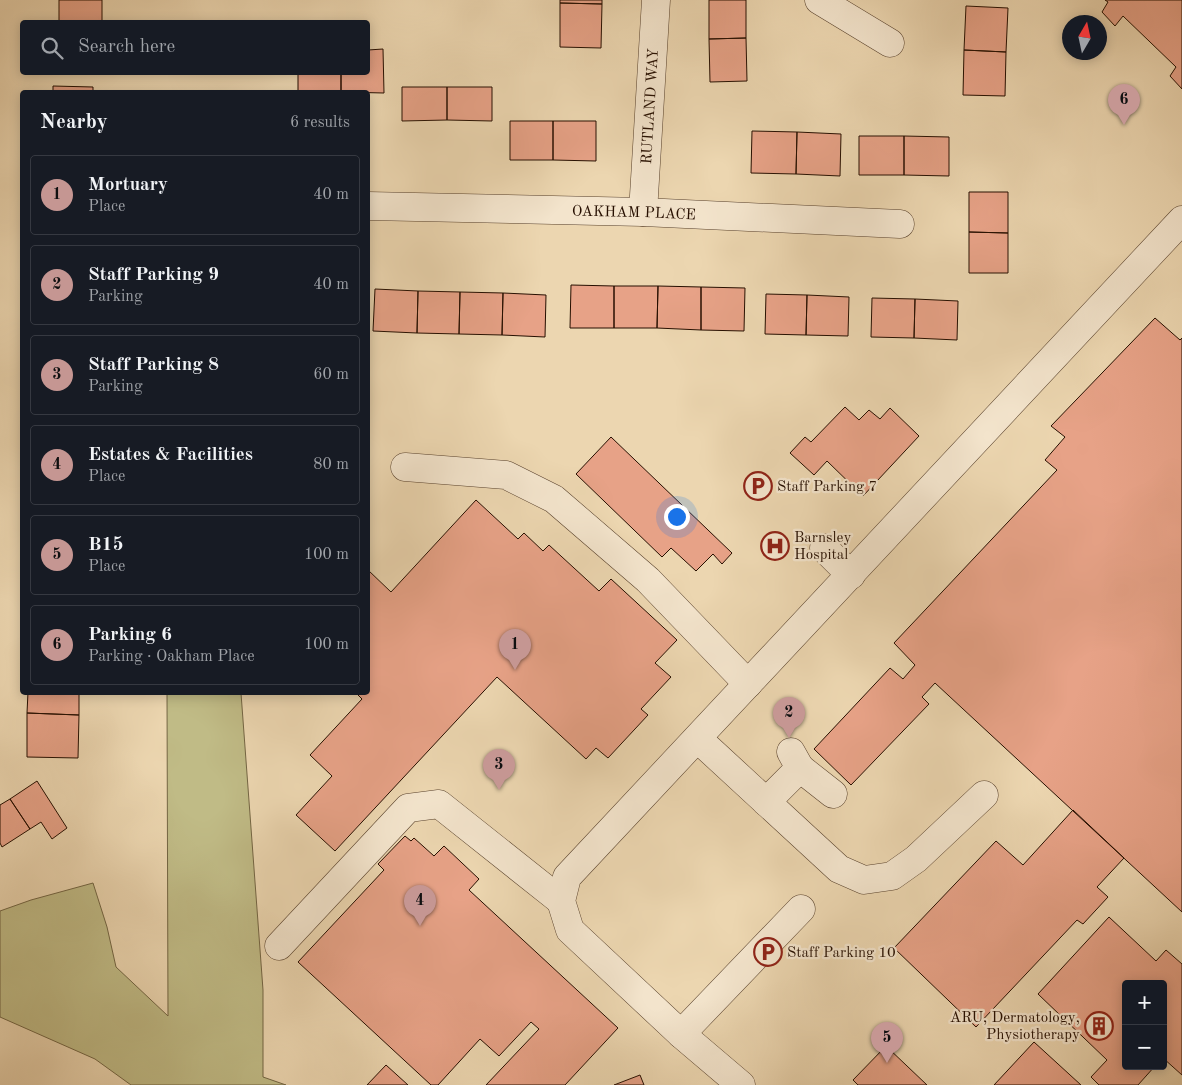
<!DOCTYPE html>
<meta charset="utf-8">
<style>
body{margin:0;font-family:"Old Standard TT",serif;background:#242831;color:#f1f3f6}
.controls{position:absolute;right:15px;bottom:15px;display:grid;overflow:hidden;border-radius:5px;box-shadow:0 2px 12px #0003}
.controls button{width:45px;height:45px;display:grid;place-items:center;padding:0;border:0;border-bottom:1px solid #363941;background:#171b24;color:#f1f3f6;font:25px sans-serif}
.compass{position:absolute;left:1062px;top:15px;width:45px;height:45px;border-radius:50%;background:#171b24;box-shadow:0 2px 12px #0003;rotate:9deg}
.you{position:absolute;left:676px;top:516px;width:18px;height:18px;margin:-12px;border:4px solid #fff;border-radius:50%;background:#1a73e8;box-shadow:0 0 0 8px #1a73e833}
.badge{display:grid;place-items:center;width:32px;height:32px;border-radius:50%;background:#c59692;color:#111;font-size:16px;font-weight:700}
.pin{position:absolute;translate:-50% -41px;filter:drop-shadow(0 1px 2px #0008)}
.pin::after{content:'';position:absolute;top:26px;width:18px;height:15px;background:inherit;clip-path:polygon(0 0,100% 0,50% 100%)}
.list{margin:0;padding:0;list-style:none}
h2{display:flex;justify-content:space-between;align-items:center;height:65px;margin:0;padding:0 20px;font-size:21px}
h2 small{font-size:16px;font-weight:400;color:#9ea1a6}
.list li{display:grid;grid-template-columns:32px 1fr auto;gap:15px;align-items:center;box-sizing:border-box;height:80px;margin:0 10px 10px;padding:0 10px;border:1px solid #363941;border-radius:5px}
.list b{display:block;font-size:19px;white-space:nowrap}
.list p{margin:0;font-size:16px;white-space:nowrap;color:#9ea1a6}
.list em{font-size:16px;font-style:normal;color:#9ea1a6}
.icon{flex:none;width:28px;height:28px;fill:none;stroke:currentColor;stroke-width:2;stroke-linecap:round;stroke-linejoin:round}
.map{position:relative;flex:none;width:1182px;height:1085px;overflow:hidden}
.search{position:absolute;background:#171b24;box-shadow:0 2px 12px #0003;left:20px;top:20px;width:350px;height:55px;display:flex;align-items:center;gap:12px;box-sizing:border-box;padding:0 18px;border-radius:5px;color:#9ea1a6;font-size:19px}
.panel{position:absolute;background:#171b24;box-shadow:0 2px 12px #0003;left:20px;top:90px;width:350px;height:605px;border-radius:5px}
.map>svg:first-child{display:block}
.green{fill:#c0bb86;stroke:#736543}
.building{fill:#e7a287;stroke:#260f00}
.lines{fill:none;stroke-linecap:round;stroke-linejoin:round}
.minor-casing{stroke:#58412c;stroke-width:29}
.minor{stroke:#f3e4cc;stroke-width:28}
.labels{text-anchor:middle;stroke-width:4.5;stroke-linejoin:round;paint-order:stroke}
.street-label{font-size:15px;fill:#260f00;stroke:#f3e4cc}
.poi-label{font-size:15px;fill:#260f00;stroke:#f3e4cc;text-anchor:start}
</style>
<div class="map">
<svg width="1182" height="1085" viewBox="0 0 1182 1085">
<rect width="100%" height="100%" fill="#ecd6b0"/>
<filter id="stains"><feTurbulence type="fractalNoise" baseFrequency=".004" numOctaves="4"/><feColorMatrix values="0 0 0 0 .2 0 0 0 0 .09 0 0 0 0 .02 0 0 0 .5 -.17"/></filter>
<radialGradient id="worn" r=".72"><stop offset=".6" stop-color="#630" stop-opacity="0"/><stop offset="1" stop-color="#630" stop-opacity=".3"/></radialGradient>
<path class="green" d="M 167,693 L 241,693 L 263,990 L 263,1077 L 286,1085 L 131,1085 L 95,1059 L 0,1017 L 0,911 L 31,900 L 93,883 L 107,927 L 116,967 L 168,1016 Z"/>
<path class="building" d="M 59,0 L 102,0 L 102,22 L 59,22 Z
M 560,0 L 602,0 L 602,4 L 560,3 Z
M 709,0 L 746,0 L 746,38 L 709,39 Z
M 1105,0 L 1182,0 L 1182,89 L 1170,76 L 1176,67 L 1123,16 L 1115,26 L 1102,12 L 1108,2 Z
M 560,3 L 602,4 L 601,48 L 560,47 Z
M 966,6 L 1008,8 L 1006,52 L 964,50 Z
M 746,38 L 747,81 L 710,82 L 709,39 Z
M 383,49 L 384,93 L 341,92 L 341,72 L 368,72 L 368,50 Z
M 964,50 L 1006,52 L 1005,96 L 963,95 Z
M 298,72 L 341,72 L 341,92 L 298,92 Z
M 53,86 L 93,87 L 93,92 L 53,92 Z
M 402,87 L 447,87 L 447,120 L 402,121 Z
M 447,87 L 492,87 L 492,121 L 447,120 Z
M 510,121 L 553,121 L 553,160 L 510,160 Z
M 553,121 L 596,121 L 596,161 L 553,160 Z
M 752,131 L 797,132 L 796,174 L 751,173 Z
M 797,132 L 841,134 L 840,176 L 796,174 Z
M 859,136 L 904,136 L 904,175 L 859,175 Z
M 904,136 L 949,137 L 949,176 L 904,175 Z
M 969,192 L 1008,192 L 1008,233 L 969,232 Z
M 969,232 L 1008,233 L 1008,273 L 969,273 Z
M 571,285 L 614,286 L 614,328 L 570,328 Z
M 614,286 L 658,286 L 657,328 L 614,328 Z
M 658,286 L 701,287 L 701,330 L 657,328 Z
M 701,287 L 745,288 L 744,331 L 701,330 Z
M 375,289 L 418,291 L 417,333 L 373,331 Z
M 418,291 L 460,292 L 459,334 L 417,333 Z
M 460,292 L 503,293 L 502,335 L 459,334 Z
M 503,293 L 546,295 L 545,337 L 502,335 Z
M 766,294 L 807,295 L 806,335 L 765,334 Z
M 807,295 L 849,297 L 848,336 L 806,335 Z
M 872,298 L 915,299 L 914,338 L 871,337 Z
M 915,299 L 958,301 L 957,340 L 914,338 Z
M 1155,318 L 1180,340 L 1182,338 L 1182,912 L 935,683 L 922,697 L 929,704 L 851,785 L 814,749 L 890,668 L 903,679 L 915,665 L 894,643 L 1057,470 L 1045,460 L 1065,437 L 1051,426 Z
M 845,407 L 859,420 L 869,410 L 880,419 L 890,408 L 919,436 L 863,496 L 827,461 L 814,475 L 790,453 L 805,437 L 811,442 Z
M 611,437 L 732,553 L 722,564 L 713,554 L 696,571 L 671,548 L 662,557 L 576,474 Z
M 476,500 L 518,539 L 524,533 L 543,551 L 549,545 L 599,591 L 611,579 L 677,640 L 655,663 L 671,677 L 641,709 L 648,715 L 608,758 L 596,748 L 586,759 L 497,677 L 335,851 L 296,815 L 332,776 L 310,755 L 362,699 L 355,692 L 368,692 L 368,570 L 391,592 Z
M 28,692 L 79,692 L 79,715 L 27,713 Z
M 27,713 L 79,715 L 78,758 L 27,757 Z
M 37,781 L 67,828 L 52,839 L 41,822 L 30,829 L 10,799 Z
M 10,799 L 30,829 L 2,847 L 0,843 L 0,805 Z
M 1073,810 L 1124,858 L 1097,887 L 1108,897 L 1083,924 L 1077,920 L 976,1027 L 894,948 L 996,841 L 1023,865 Z
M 405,836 L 411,841 L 414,838 L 434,856 L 444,846 L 479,879 L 469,890 L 618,1028 L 565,1085 L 486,1085 L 539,1029 L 531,1022 L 499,1056 L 480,1039 L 438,1085 L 431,1085 L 298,962 L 384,870 L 378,864 Z
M 1109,917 L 1156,961 L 1166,950 L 1182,964 L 1182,1075 L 1163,1058 L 1163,984 L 1126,984 L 1126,1066 L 1155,1066 L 1138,1085 L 1099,1085 L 1091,1077 L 1107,1060 L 1038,994 Z
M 1034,1042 L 1081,1085 L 994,1085 Z
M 886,1046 L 927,1085 L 858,1085 L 853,1080 Z
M 386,1065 L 408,1085 L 367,1085 Z
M 640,1075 L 644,1085 L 614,1085 Z"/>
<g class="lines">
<defs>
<g id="minor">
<path d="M 819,0 L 890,43"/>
<path id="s1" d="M 368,206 L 643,212 L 900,224"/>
<path id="s2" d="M 643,212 L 656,0"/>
<path d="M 405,467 L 506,475 L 554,499 L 648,580 L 748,684"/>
<path d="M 824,548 L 851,575"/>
<path d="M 698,739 L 839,869 L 864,880 L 892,876 L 916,859 L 984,795"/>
<path d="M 800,768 L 833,794"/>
<path d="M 766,802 L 800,768 L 791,752"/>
<path d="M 279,946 L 408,808 L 439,804 L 561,901"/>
<path d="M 681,1034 L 801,909"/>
<path d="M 741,1085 L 681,1034 L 570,930 L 561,901 L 567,877 L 1182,220"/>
</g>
</defs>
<use href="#minor" class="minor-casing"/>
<use href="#minor" class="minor"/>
</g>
<defs>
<symbol id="parking-ring" viewBox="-11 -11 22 22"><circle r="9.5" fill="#f3e4cc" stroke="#8f2418" stroke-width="1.5"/><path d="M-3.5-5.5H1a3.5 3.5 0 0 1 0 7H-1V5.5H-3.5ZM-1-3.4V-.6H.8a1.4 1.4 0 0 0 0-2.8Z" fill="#8f2418"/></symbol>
<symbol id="hospital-ring" viewBox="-11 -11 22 22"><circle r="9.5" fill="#f3e4cc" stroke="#8f2418" stroke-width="1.5"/><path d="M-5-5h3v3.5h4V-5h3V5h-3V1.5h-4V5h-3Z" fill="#8f2418"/></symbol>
<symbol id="building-ring" viewBox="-11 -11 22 22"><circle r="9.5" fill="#f3e4cc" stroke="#8f2418" stroke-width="1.5"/><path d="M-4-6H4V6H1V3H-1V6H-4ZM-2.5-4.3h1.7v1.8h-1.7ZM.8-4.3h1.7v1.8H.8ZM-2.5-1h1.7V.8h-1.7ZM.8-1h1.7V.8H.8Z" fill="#8f2418"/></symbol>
</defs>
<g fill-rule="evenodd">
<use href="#parking-ring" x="742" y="470" width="32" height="32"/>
<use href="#hospital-ring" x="759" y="530" width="32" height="32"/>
<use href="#parking-ring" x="752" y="936" width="32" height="32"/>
<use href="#building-ring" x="1083" y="1010" width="32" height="32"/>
</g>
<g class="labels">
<g class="street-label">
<text dy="5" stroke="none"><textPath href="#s2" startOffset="106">RUTLAND WAY</textPath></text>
<text dy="5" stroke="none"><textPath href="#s1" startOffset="266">OAKHAM PLACE</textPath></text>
</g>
<g class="poi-label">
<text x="777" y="491">Staff Parking 7</text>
<text x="794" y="542">Barnsley<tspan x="794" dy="17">Hospital</tspan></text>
<text x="787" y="957">Staff Parking 10</text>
<text x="1080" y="1022" text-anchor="end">ARU, Dermatology,<tspan x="1080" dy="17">Physiotherapy</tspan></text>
</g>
</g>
<rect width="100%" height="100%" filter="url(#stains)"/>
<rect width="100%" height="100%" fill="url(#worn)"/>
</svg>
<div class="controls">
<button>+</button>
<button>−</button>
</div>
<svg class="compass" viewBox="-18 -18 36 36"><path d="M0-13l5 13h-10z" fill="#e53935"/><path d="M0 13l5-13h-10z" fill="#9ea1a6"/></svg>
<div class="you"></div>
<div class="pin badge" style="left:515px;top:670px">1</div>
<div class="pin badge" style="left:789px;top:738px">2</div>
<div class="pin badge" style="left:499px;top:790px">3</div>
<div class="pin badge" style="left:420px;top:926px">4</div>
<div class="pin badge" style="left:887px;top:1063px">5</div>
<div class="pin badge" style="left:1124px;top:125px">6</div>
<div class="search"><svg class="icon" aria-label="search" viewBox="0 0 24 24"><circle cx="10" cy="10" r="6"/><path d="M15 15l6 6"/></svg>Search here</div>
<section class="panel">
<h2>Nearby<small>6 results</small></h2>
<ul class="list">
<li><span class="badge">1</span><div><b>Mortuary</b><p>Place</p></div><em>40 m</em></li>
<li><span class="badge">2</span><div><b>Staff Parking 9</b><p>Parking</p></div><em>40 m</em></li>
<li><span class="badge">3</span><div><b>Staff Parking 8</b><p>Parking</p></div><em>60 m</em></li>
<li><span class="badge">4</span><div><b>Estates &amp; Facilities</b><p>Place</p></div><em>80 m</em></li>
<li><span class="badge">5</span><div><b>B15</b><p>Place</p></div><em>100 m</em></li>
<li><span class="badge">6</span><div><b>Parking 6</b><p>Parking · Oakham Place</p></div><em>100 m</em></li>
</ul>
</section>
</div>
